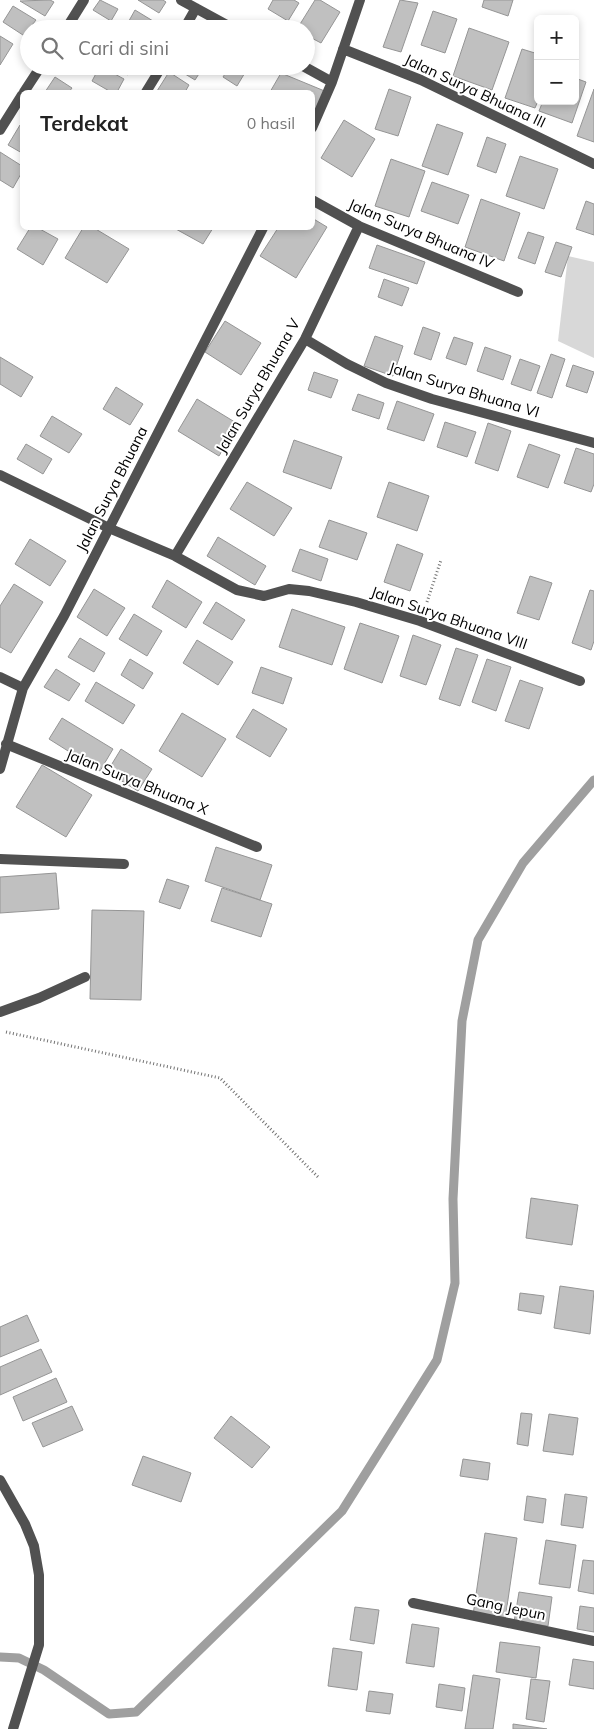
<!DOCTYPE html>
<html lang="id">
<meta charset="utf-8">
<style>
body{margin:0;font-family:Mulish,sans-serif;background:#f6f6f6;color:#222}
.controls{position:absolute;right:15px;top:15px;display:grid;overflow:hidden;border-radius:8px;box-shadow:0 2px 8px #0003}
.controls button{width:45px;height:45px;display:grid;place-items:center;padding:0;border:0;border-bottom:1px solid #e0e0e0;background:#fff;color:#222;font:25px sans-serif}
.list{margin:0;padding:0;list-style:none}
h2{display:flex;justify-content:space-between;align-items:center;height:65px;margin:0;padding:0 20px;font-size:21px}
h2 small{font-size:16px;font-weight:400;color:#767676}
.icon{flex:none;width:28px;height:28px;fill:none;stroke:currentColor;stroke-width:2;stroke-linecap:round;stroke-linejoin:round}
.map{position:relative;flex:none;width:594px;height:1729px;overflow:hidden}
.search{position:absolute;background:#fff;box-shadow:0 2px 8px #0003;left:20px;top:20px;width:295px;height:55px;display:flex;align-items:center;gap:12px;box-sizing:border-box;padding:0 18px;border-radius:28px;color:#767676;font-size:19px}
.panel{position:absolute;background:#fff;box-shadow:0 2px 8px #0003;left:20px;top:90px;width:295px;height:140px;border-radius:8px}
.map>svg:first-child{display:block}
.green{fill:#d8d8d8}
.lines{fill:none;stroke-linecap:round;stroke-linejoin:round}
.stream{stroke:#9f9f9f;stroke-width:9}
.building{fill:#c0c0c0;stroke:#959595}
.path{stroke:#737373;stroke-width:3;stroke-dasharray:1 2.5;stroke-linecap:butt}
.lane{stroke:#515151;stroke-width:10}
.street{stroke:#515151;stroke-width:10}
.labels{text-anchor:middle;stroke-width:4;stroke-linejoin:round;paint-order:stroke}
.street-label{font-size:15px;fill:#000;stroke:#fff}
</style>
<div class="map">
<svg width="594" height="1729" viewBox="0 0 594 1729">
<rect width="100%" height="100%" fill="#fff"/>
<path class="green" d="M 568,256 L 594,262 L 594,358 L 558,341 Z"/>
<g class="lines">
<path class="stream" d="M 0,1657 L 19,1658 L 44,1670 L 109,1714 L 136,1712 L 342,1511 L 437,1360 L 455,1283 L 453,1199 L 462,1021 L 478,940 L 523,863 L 594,780"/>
</g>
<path class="building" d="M 50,0 L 54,2 L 45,16 L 20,1 Z
M 100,0 L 118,9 L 111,21 L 93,10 Z
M 138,0 L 163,0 L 166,2 L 159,13 Z
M 273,0 L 294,0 L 299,3 L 288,21 L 268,9 Z
M 315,0 L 320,0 L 340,12 L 321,43 L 306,35 L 306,29 L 297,29 Z
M 400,0 L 418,3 L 401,52 L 383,47 Z
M 484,0 L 513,0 L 508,16 L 482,7 Z
M 13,6 L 36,20 L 29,29 L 26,37 L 3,22 Z
M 135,10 L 153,21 L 148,29 L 125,28 Z
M 433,11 L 457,19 L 445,53 L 421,45 Z
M 87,22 L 98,29 L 83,29 Z
M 469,28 L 509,42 L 492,90 L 453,76 Z
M 0,36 L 13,44 L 0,65 Z
M 522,49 L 538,54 L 538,101 L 535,108 L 505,98 Z
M 68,66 L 81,66 L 77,72 Z
M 100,66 L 124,79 L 117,92 L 111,92 L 92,81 Z
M 115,66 L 134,66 L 128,75 Z
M 172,66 L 204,66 L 195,80 Z
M 230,66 L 249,66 L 237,86 L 223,77 Z
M 169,72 L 189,85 L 185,92 L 157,91 Z
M 281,73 L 327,92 L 312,116 L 312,92 L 270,92 Z
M 55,77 L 72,88 L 69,92 L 45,92 Z
M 575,78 L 586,82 L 572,123 L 539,111 L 543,101 L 575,101 Z
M 389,89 L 411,97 L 398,136 L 375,129 Z
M 594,89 L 594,142 L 577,136 Z
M 344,120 L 375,139 L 352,177 L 321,158 Z
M 437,124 L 463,133 L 448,175 L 422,166 Z
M 20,125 L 22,126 L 22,153 L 8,145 Z
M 487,137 L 506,144 L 496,173 L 477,166 Z
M 0,152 L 22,166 L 22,172 L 13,188 L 0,180 Z
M 520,156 L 558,169 L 544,209 L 506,196 Z
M 391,159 L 425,171 L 409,217 L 375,206 Z
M 432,182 L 469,195 L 458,224 L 421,211 Z
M 481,199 L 520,213 L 504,261 L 465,247 Z
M 586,201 L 594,204 L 594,235 L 576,229 Z
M 312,218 L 327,227 L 296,278 L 260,256 L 278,228 L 312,228 Z
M 30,228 L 38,228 L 58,239 L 43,265 L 17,249 Z
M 83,228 L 94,228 L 129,249 L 107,283 L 65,258 Z
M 174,228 L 213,228 L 203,244 Z
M 528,232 L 544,237 L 535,264 L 518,258 Z
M 556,242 L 572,247 L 561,277 L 545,272 Z
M 377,245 L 425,262 L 417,284 L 369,268 Z
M 384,279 L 409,288 L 402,306 L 378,297 Z
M 225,321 L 261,343 L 241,375 L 205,352 Z
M 423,327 L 440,333 L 431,360 L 414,354 Z
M 375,336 L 403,346 L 393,376 L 364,366 Z
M 454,337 L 473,343 L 466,365 L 446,358 Z
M 485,347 L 511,356 L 503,380 L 477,371 Z
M 551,354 L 565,359 L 552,398 L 537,393 Z
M 0,357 L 33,377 L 21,397 L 0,384 Z
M 520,359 L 540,366 L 531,391 L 511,384 Z
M 573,365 L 594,372 L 587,393 L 566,386 Z
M 314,372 L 338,380 L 331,398 L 308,390 Z
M 116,387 L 143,404 L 130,425 L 103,409 Z
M 358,394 L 384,403 L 379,419 L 352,410 Z
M 197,399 L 238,424 L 219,456 L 178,431 Z
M 397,401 L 434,414 L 424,441 L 387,429 Z
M 52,416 L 82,434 L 69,453 L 40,436 Z
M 445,422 L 476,432 L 467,457 L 437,447 Z
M 488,423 L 511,431 L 498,471 L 475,463 Z
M 294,440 L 342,457 L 331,489 L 283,472 Z
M 26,444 L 52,459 L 43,474 L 17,459 Z
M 529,444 L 560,455 L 548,488 L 517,477 Z
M 576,448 L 594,454 L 594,484 L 591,492 L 564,483 Z
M 247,482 L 292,508 L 274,536 L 230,509 Z
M 389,482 L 429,496 L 417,531 L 377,517 Z
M 329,520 L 367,533 L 357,560 L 319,547 Z
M 218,537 L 266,566 L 255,585 L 207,556 Z
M 30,539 L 66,561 L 50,586 L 15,564 Z
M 397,544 L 423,554 L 410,591 L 384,582 Z
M 300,549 L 328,559 L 321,581 L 292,571 Z
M 530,576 L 552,583 L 539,620 L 517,613 Z
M 167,580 L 202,602 L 186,628 L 152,607 Z
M 14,584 L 43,602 L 11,653 L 0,647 L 0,606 Z
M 94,589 L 125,608 L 107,636 L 77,617 Z
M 590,590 L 594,591 L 594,641 L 591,650 L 572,643 Z
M 216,602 L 245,620 L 232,640 L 203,623 Z
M 292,609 L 345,627 L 332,665 L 279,647 Z
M 134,614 L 162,631 L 147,656 L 119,639 Z
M 360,623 L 399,636 L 382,683 L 344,669 Z
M 413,635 L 441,645 L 426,685 L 400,676 Z
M 80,638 L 105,653 L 94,672 L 68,657 Z
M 197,640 L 233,662 L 218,685 L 183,663 Z
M 456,648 L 478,655 L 460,706 L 439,699 Z
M 130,659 L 153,673 L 143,689 L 121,675 Z
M 487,659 L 511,667 L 496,711 L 472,702 Z
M 261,667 L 292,678 L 283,704 L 252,693 Z
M 56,669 L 80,684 L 69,701 L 44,687 Z
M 520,680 L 543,688 L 529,729 L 505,721 Z
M 96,682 L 135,705 L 123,724 L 85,701 Z
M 253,709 L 287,729 L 270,757 L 236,737 Z
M 182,713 L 226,739 L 202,777 L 159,751 Z
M 62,718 L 113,749 L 100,771 L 49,739 Z
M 121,749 L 152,769 L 138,791 L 107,772 Z
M 42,765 L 92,795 L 66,837 L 16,807 Z
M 216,847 L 272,865 L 260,900 L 205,881 Z
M 56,873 L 59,909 L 0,913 L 0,877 Z
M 167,879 L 189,886 L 180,909 L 159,902 Z
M 222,888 L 272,904 L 261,937 L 211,921 Z
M 92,910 L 144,911 L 141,1000 L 90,999 Z
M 531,1198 L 578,1205 L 572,1245 L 526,1238 Z
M 560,1286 L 594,1291 L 590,1334 L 554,1328 Z
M 520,1293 L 544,1296 L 541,1314 L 518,1310 Z
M 27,1315 L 39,1341 L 0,1357 L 0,1327 Z
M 41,1349 L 52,1372 L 0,1395 L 0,1367 Z
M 56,1378 L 67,1402 L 23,1421 L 13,1397 Z
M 72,1406 L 83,1430 L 43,1447 L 32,1423 Z
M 521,1413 L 532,1414 L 528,1446 L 517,1444 Z
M 549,1414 L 578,1418 L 573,1455 L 543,1451 Z
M 231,1416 L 270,1447 L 252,1468 L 214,1438 Z
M 143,1456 L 191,1473 L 181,1502 L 132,1485 Z
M 463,1459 L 490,1463 L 488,1480 L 460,1476 Z
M 565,1494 L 587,1497 L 583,1528 L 561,1525 Z
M 527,1496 L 546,1499 L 543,1523 L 524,1520 Z
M 485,1533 L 517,1538 L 505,1620 L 473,1615 Z
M 546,1540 L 576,1545 L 570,1588 L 539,1584 Z
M 583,1560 L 594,1561 L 594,1594 L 578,1591 Z
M 519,1592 L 552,1597 L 548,1626 L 514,1622 Z
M 580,1606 L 594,1608 L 594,1632 L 577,1629 Z
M 355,1607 L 379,1610 L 374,1644 L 350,1640 Z
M 412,1624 L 439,1628 L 434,1667 L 406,1663 Z
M 500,1642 L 540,1647 L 536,1678 L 496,1672 Z
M 333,1648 L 362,1652 L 357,1690 L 328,1686 Z
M 573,1659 L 594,1662 L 594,1689 L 569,1685 Z
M 473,1675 L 500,1679 L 493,1729 L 465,1729 Z
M 531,1679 L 550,1681 L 544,1722 L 526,1719 Z
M 439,1684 L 465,1688 L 462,1711 L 436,1707 Z
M 369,1691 L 393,1694 L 390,1714 L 366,1711 Z
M 513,1724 L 547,1729 L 513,1729 Z"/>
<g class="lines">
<path class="path" d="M 427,602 L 441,560
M 6,1032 L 220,1078 L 319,1178"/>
<path class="lane" d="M 0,1012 L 39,998 L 85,977"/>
<path class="street" d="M 181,0 L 234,29
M 66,29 L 84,0
M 184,29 L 196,8
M 343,49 L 421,80 L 594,164
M 303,66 L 332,82
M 24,92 L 41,66
M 146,92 L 162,66
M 312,128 L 332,82 L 360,0
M 0,130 L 22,95
M 312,200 L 359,226 L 518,292
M 305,339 L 347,364 L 386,383 L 432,399 L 594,443
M 0,475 L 111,529 L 175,556 L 237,590 L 264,596 L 289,589 L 309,591 L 356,602 L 420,621 L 580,681
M 175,556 L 305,339 L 359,226
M 0,677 L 23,688
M 6,744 L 257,847
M 0,769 L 23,688 L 64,616 L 263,228
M 0,859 L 124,864
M 0,1480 L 25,1524 L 34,1546 L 39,1575 L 39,1645 L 13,1729
M 413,1603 L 594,1641"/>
</g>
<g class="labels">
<g class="street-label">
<text transform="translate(475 91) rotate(25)" y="5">Jalan Surya Bhuana III</text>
<text transform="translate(421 234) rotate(23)" y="5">Jalan Surya Bhuana IV</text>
<text transform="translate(258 386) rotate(-60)" y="5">Jalan Surya Bhuana V</text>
<text transform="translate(464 390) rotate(17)" y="5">Jalan Surya Bhuana VI</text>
<text transform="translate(112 489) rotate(-63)" y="5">Jalan Surya Bhuana</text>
<text transform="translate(449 618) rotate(19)" y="5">Jalan Surya Bhuana VIII</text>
<text transform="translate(137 782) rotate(22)" y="5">Jalan Surya Bhuana X</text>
<text transform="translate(506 1607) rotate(12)" y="5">Gang Jepun</text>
</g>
</g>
</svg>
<div class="controls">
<button>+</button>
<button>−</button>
</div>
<div class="search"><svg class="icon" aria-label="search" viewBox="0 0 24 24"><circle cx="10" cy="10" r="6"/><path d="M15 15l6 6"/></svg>Cari di sini</div>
<section class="panel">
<h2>Terdekat<small>0 hasil</small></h2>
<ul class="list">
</ul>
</section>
</div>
